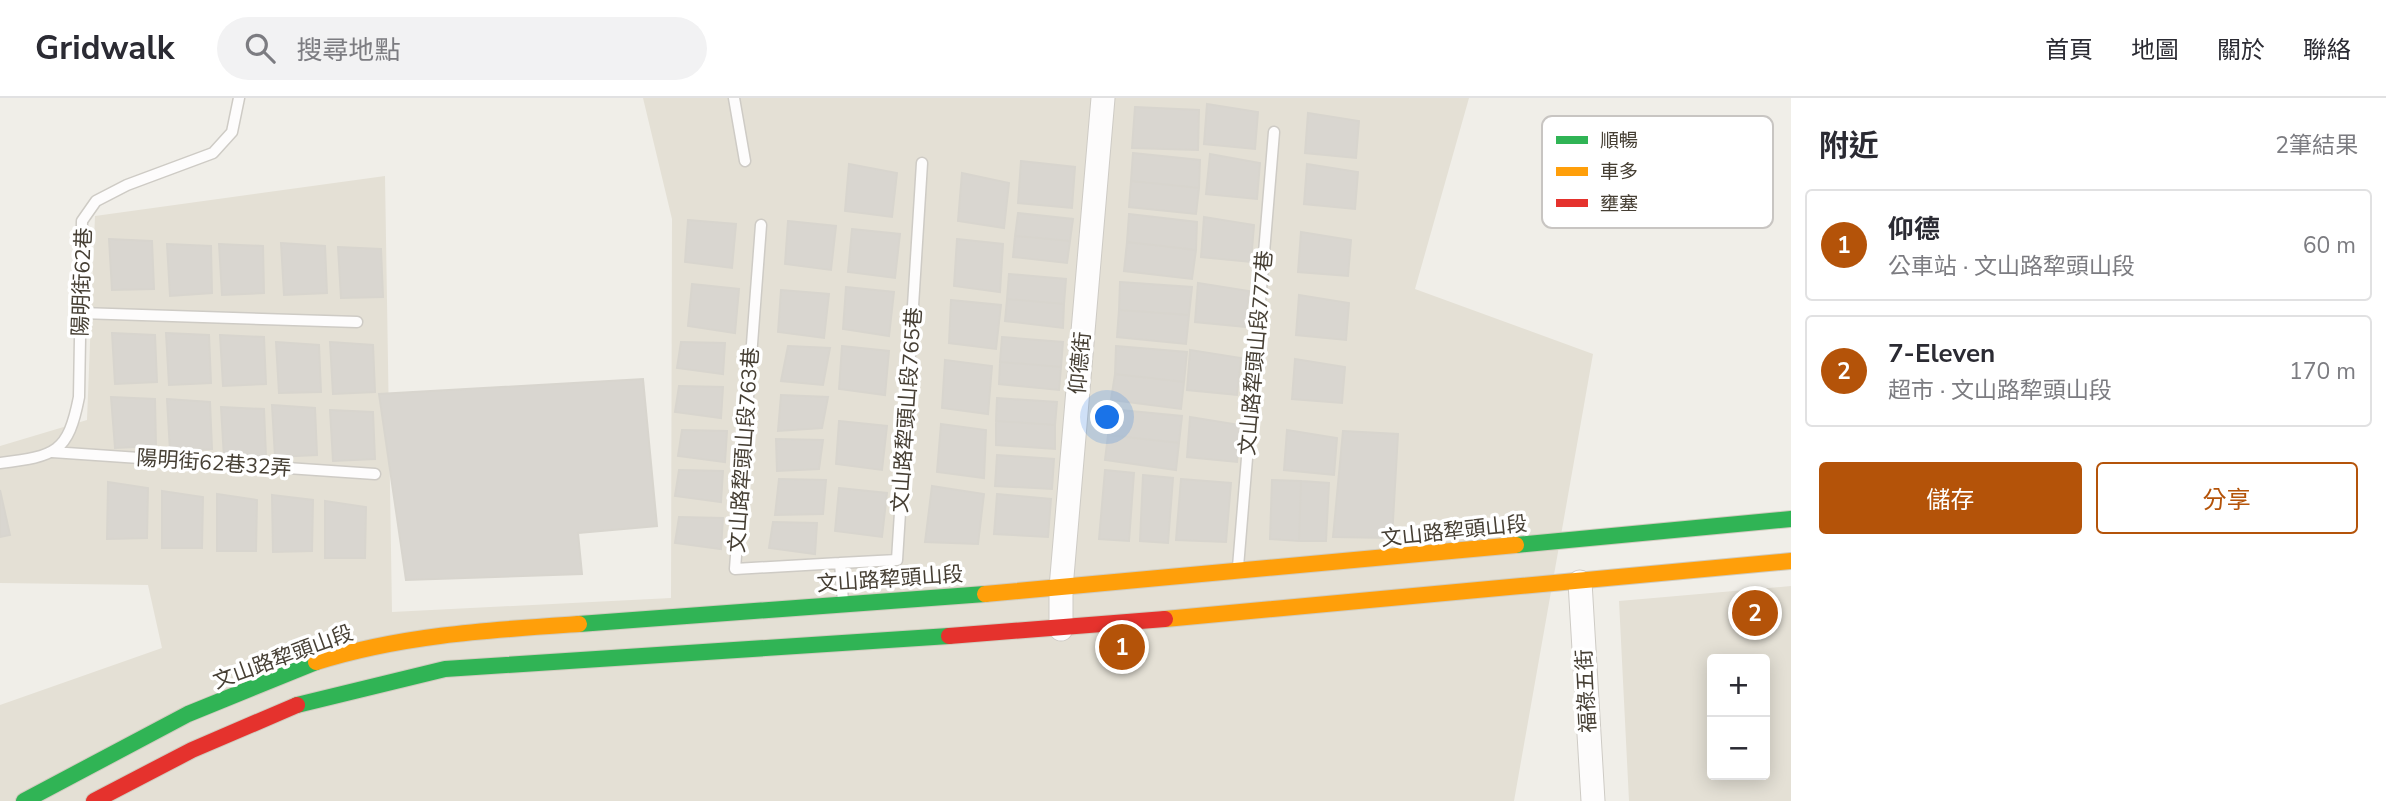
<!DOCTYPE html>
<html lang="zh-TW">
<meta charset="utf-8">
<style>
body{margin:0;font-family:"Nunito Sans","Noto Sans TC",sans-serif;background:#f2f2f3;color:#2b2b33}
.controls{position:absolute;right:21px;bottom:21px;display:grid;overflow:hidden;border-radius:7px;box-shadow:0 4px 18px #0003}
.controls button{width:63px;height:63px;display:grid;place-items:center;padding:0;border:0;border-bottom:2px solid #e1e1e2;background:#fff;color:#2b2b33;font:35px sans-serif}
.you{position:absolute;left:1108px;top:320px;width:24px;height:24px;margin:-18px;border:5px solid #fff;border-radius:50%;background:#1a73e8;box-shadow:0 0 0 10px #1a73e833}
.badge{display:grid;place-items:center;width:46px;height:46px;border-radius:50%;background:#b45309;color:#fff;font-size:23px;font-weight:700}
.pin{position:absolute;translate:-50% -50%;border:4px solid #fff;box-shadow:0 2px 7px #0006}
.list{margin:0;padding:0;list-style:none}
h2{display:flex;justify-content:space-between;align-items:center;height:91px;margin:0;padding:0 28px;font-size:30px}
h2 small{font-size:23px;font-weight:400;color:#7c7c81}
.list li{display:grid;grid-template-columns:46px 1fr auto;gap:21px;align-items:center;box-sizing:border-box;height:112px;margin:0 14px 14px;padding:0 14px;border:2px solid #e1e1e2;border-radius:7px}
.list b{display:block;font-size:26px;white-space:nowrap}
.list p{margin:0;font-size:23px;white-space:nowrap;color:#7c7c81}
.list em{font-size:23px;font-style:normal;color:#7c7c81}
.actions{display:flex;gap:14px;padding:21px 28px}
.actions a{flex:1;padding:16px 0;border:2px solid #b45309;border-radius:7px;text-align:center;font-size:24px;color:#b45309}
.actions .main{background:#b45309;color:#fff}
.icon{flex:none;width:38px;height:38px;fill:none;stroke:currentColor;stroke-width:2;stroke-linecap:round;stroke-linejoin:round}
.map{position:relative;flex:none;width:1791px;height:703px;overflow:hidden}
header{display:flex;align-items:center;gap:42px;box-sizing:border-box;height:98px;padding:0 35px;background:#fff;border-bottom:2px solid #e1e1e2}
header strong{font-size:33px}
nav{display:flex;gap:38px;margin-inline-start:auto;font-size:24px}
.search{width:490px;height:63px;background:#f2f2f3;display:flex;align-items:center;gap:18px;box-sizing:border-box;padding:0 24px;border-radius:38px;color:#7c7c81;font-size:26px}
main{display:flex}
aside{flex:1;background:#fff}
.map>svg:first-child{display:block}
.residential{fill:#e4e0d5;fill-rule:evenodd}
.building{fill:#d9d6d0;stroke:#d8d5ce;stroke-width:2}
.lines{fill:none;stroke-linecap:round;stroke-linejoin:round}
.lane-casing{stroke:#cecbc5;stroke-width:13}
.street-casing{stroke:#cecbc5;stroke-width:25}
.fast-casing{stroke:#d0cbbe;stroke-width:18}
.slow-casing{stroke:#d0cbbe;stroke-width:18}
.jam-casing{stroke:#d0cbbe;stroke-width:18}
.lane{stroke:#fdfcfc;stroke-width:10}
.street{stroke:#fdfcfc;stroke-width:23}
.fast{stroke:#30b455;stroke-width:16}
.slow{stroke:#ff9f0a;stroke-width:16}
.jam{stroke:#e5322d;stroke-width:16}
.labels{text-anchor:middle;stroke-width:7;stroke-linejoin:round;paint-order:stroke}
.street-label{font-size:21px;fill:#463f34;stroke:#fff}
.key{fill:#fff;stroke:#c8c5c2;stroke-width:2}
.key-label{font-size:19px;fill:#463f34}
</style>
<header>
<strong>Gridwalk</strong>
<div class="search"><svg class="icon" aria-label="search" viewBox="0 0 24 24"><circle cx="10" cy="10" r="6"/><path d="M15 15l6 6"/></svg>搜尋地點</div>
<nav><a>首頁</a><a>地圖</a><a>關於</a><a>聯絡</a></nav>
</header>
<main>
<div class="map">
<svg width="1791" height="703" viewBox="0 0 1791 703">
<rect width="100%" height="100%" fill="#f0eee8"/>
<path class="residential" d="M 643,0 L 1469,0 L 1415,191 L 1593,256 L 1514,703 L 0,703 L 0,607 L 162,550 L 148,487 L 0,485 L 0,348 L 87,322 L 95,118 L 385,78 L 392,514 L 671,500 L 672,121 Z
M 1791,488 L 1791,703 L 1629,703 L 1619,503 ZM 1765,561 L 1765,677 L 1712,677 L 1712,561 Z"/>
<path class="building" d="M 1207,6 L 1258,14 L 1255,51 L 1204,46 Z
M 1135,9 L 1199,12 L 1198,52 L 1132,50 Z
M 1308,15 L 1359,23 L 1356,60 L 1305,55 Z
M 1133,55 L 1200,62 L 1199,90 L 1131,83 Z
M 1210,56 L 1260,65 L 1257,101 L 1206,96 Z
M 1021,63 L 1075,69 L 1072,110 L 1018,105 Z
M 849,66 L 897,75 L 892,119 L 845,113 Z
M 1307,66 L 1358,74 L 1355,111 L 1304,106 Z
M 962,75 L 1009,85 L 1004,130 L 958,123 Z
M 1131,83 L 1199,90 L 1196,116 L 1129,109 Z
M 1018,115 L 1073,121 L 1070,143 L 1015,138 Z
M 1129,116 L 1197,124 L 1196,152 L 1127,144 Z
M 1204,119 L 1254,127 L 1251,164 L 1201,159 Z
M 688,122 L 736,126 L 732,170 L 685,164 Z
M 788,123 L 836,128 L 831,172 L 785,166 Z
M 852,131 L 900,136 L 895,180 L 848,174 Z
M 1301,134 L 1351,142 L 1348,178 L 1298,174 Z
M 1015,138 L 1070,143 L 1067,165 L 1013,159 Z
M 109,141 L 152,143 L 154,191 L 112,192 Z
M 957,141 L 1003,146 L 1000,194 L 954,188 Z
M 1127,144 L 1196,152 L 1192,181 L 1124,173 Z
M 281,145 L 325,148 L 327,195 L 284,197 Z
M 167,146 L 211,148 L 212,195 L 170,198 Z
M 219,146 L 263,148 L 264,195 L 222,197 Z
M 338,149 L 381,151 L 383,199 L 341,200 Z
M 1009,176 L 1066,181 L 1064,206 L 1007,201 Z
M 1120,184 L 1192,189 L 1189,217 L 1119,212 Z
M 1198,185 L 1249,193 L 1245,229 L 1195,224 Z
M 692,186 L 739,191 L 735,235 L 688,228 Z
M 846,189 L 894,194 L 889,238 L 843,231 Z
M 781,192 L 829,196 L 824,240 L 778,234 Z
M 1299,197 L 1349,205 L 1346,242 L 1296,237 Z
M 1007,201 L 1064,206 L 1063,230 L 1005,223 Z
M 951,202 L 1001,207 L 996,251 L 949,245 Z
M 1119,212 L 1189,217 L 1186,246 L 1117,239 Z
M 112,235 L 155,237 L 157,284 L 115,286 Z
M 166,235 L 209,237 L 211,285 L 169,287 Z
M 220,237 L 264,239 L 266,286 L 223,288 Z
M 1002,239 L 1063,244 L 1061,269 L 1000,264 Z
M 276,244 L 319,247 L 321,294 L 279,295 Z
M 330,244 L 373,247 L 375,294 L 333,296 Z
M 681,244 L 725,245 L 723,276 L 677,270 Z
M 788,248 L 830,250 L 823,287 L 781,283 Z
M 842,248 L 889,253 L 885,297 L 839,291 Z
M 1116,248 L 1187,254 L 1184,284 L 1115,276 Z
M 1190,252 L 1241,260 L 1237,297 L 1187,292 Z
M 1295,261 L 1345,269 L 1342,305 L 1292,301 Z
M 945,262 L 992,268 L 988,316 L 942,310 Z
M 1000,264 L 1061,269 L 1059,292 L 999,286 Z
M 1115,276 L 1184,284 L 1181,311 L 1111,302 Z
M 643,281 L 657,428 L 578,435 L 582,476 L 406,482 L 379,296 Z
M 679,288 L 723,289 L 721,320 L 675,314 Z
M 781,297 L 828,299 L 822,330 L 778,333 Z
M 111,299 L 155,301 L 156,348 L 115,350 Z
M 997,300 L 1057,304 L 1055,327 L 996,323 Z
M 167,301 L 210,304 L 212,351 L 170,353 Z
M 272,307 L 315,310 L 317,357 L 275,359 Z
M 221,309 L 264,311 L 266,358 L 224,360 Z
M 1110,311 L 1182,318 L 1179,345 L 1108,337 Z
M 330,312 L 373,314 L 375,361 L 333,363 Z
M 1190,319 L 1240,327 L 1237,364 L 1187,359 Z
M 839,323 L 887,328 L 882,372 L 836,366 Z
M 996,323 L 1055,327 L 1055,351 L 996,347 Z
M 941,326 L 986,332 L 984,380 L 937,374 Z
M 682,332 L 727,333 L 725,364 L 678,358 Z
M 1287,332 L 1337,340 L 1334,377 L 1284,372 Z
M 1343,333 L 1398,336 L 1392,440 L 1333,439 Z
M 1108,337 L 1179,345 L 1176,372 L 1105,362 Z
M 776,341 L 823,342 L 819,371 L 777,373 Z
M 997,357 L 1054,361 L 1052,391 L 995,388 Z
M 679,372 L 723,373 L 721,404 L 675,398 Z
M 1105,372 L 1134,375 L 1129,443 L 1099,441 Z
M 1143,377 L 1173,380 L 1168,445 L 1140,443 Z
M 779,381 L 826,382 L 823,416 L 775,417 Z
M 1181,381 L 1231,385 L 1226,444 L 1176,442 Z
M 1272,382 L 1301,383 L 1299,443 L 1270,441 Z
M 1301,383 L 1329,385 L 1326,443 L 1299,443 Z
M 108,384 L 148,390 L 147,440 L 107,441 Z
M 932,388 L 984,396 L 978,446 L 925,444 Z
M 839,390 L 887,395 L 882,439 L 835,433 Z
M 0,392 L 10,437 L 0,439 Z
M 162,393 L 203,399 L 202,450 L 162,450 Z
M 217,396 L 257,402 L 256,453 L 217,453 Z
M 997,396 L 1051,401 L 1048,439 L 994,436 Z
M 272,397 L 313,402 L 312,453 L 273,454 Z
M 325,403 L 366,409 L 365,460 L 325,460 Z
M 679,419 L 723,420 L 721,451 L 675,445 Z
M 773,424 L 817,425 L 815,456 L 769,450 Z"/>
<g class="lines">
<defs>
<path id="lane" d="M 734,0 L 745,63
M 761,127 L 735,471 L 840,465
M 81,215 L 357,224
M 52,354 L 375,376
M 0,365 C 56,358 68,355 79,299 L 82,123 L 96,103 L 127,87 L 213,55 L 232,34 L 239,0
M 1238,469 L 1274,34
M 843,503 L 840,465 L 897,462 L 922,65"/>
<path id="street" d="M 1580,484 L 1593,703
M 1061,531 L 1061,490 L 1103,0"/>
<path id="fast" d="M 1516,447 L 1791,421
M 579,526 L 985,496
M 297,607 L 445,571 L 949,538
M 24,703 L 188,616 L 316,564"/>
<path id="slow" d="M 985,496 L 1516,447
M 1165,521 L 1791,463
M 316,564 C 402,537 489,532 579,526"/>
<path id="jam" d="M 949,538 L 1165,521
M 94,703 L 192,652 L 297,607"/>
</defs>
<use href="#lane" class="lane-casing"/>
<use href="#street" class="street-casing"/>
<use href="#fast" class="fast-casing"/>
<use href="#slow" class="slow-casing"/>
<use href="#jam" class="jam-casing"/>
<use href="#lane" class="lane"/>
<use href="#street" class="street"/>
<use href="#fast" class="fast"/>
<use href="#slow" class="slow"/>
<use href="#jam" class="jam"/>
</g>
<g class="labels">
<g class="street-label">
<text transform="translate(82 184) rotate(-88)" y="7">陽明街62巷</text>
<text transform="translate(1256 255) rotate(-85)" y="7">文山路犂頭山段777巷</text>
<text transform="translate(1080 265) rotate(-85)" y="7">仰德街</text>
<text transform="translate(907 312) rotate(-86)" y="7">文山路犂頭山段765巷</text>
<text transform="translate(744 352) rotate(-86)" y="7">文山路犂頭山段763巷</text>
<text transform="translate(214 365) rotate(4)" y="7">陽明街62巷32弄</text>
<text transform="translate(1454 433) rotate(-6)" y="7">文山路犂頭山段</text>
<text transform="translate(890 481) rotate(-4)" y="7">文山路犂頭山段</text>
<text transform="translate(283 559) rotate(-20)" y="7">文山路犂頭山段</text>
<text transform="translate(1586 593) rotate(-93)" y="7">福祿五街</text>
</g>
</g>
<rect x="1542" y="18" width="231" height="112" rx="10" class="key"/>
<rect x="1556" y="38" width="32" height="8" fill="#30b455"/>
<rect x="1556" y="69" width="32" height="9" fill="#ff9f0a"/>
<rect x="1556" y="101" width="32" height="8" fill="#e5322d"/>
<g class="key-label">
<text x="1600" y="49">順暢</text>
<text x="1600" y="80">車多</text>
<text x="1600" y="112">壅塞</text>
</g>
</svg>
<div class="controls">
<button>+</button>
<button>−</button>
</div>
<div class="you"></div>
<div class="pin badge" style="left:1122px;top:549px">1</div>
<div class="pin badge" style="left:1755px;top:515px">2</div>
</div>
<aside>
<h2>附近<small>2筆結果</small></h2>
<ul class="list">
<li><span class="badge">1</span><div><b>仰德</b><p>公車站 · 文山路犂頭山段</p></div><em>60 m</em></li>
<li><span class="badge">2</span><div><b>7-Eleven</b><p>超市 · 文山路犂頭山段</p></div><em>170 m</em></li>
</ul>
<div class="actions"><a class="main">儲存</a><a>分享</a></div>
</aside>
</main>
